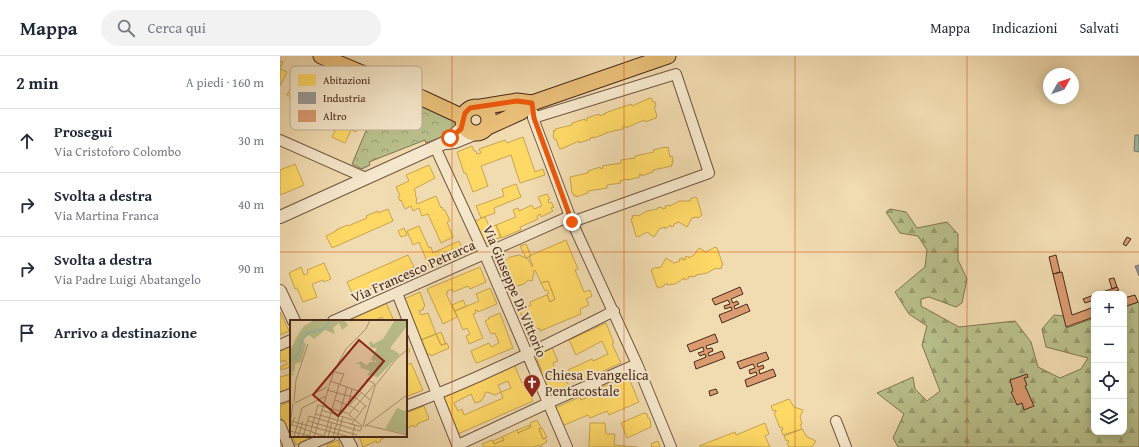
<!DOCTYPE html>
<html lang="it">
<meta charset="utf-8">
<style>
body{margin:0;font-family:"Gentium Book Plus",serif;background:#f2f2f3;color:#1f2937}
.controls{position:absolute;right:12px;bottom:12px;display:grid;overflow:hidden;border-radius:8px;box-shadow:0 2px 10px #0003}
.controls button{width:36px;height:36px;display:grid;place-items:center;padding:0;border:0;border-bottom:1px solid #e0e1e3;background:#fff;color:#1f2937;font:20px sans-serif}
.compass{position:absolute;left:763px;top:12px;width:36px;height:36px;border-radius:50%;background:#fff;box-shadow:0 2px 10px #0003;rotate:50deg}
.stop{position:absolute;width:12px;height:12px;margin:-9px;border:3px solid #ea580c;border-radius:50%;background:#fff}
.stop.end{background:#ea580c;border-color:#fff;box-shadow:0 1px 4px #0008}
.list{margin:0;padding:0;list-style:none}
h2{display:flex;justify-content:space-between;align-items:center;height:52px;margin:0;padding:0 16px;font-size:17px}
h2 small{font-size:13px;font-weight:400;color:#747a83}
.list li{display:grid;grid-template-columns:26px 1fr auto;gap:12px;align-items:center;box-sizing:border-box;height:64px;padding:0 16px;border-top:1px solid #e0e1e3}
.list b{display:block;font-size:15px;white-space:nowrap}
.list p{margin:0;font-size:13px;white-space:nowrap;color:#747a83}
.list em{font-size:13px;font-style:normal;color:#747a83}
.icon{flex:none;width:22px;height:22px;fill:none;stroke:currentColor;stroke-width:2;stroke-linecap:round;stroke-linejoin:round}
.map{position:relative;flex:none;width:859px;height:391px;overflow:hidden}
header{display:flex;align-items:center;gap:24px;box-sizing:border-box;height:56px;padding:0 20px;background:#fff;border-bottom:1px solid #e0e1e3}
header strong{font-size:19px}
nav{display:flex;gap:22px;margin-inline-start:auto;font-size:14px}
.search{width:280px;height:36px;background:#f2f2f3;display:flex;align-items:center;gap:10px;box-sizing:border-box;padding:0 14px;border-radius:22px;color:#747a83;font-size:15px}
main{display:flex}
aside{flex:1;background:#fff}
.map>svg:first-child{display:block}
.forest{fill:url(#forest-firs);stroke:#807453}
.park{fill:url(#park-crowns);stroke:#807453}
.water{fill:#9bbbac;stroke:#7a8172}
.homes{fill:#ffd966;stroke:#c8a450;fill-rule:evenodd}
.industry{fill:#999;stroke:#817773}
.building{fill:#db9b70;stroke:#48291b}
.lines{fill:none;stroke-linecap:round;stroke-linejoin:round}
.minor-casing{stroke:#725640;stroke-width:12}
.tertiary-casing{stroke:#725640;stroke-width:14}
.primary-casing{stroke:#48291b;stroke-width:17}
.minor{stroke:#f6e8cc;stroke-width:10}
.tertiary{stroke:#f6e8cc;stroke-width:12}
.primary{stroke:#e8be78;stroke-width:15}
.route{stroke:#ea580c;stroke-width:5}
.grid{fill:none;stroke:#d0520e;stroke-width:1;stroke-opacity:0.55}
.labels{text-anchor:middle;stroke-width:4;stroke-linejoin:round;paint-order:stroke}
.street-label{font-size:14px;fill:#48291b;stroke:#f6e8cc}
.poi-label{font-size:14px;fill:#48291b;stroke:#f6e8cc;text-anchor:start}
.inset-river{fill:none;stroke:#9bbbac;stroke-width:2}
.inset-road{fill:none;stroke:#ad9474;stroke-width:1}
.view{fill:#8f2418;fill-opacity:0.15;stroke:#8f2418;stroke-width:2}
.inset-edge{fill:none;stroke:#48291b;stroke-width:2}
.key{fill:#f6e8cc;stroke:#c2af97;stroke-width:1}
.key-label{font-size:11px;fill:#48291b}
</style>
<header>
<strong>Mappa</strong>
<div class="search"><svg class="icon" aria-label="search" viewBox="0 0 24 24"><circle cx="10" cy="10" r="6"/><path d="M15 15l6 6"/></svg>Cerca qui</div>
<nav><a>Mappa</a><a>Indicazioni</a><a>Salvati</a></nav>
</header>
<main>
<aside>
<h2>2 min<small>A piedi · 160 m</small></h2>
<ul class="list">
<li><svg class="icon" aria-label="ahead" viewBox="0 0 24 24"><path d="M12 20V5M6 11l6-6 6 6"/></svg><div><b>Prosegui</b><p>Via Cristoforo Colombo</p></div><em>30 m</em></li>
<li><svg class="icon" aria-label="right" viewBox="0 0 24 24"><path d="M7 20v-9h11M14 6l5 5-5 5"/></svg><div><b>Svolta a destra</b><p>Via Martina Franca</p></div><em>40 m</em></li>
<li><svg class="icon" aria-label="right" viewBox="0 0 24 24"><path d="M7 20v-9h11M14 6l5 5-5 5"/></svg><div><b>Svolta a destra</b><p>Via Padre Luigi Abatangelo</p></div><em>90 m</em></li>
<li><svg class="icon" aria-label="arrive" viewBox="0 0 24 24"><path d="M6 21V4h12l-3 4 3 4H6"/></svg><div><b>Arrivo a destinazione</b></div></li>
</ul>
</aside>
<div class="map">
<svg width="859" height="391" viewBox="0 0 859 391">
<defs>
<pattern id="forest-firs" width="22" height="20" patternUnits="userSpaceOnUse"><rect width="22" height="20" fill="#b9c08b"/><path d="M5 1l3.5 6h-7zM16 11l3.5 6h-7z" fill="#989c71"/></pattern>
<pattern id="park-crowns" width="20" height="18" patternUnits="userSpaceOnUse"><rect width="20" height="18" fill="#b9c08b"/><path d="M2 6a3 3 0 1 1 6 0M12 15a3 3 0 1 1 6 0" fill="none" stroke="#989c71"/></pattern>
</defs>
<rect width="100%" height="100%" fill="#f1dbb0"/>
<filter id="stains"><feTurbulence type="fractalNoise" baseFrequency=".005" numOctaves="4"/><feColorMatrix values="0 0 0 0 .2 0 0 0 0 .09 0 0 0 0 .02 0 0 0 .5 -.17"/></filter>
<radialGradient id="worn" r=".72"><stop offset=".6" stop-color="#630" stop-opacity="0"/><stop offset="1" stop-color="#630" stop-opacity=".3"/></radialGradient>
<path class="forest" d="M 610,153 L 626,156 L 637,172 L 667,166 L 678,178 L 678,204 L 687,223 L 682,247 L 676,251 L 649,241 L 641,243 L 641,250 L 679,271 L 735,265 L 751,286 L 758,311 L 780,322 L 801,313 L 808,302 L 766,291 L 762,273 L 774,259 L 784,260 L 787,272 L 814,262 L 814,376 L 844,376 L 844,251 L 859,246 L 859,391 L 618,391 L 613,382 L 624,358 L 597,337 L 633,321 L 635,333 L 647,345 L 660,335 L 642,289 L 647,270 L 629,258 L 615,236 L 645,211 L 647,194 L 638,180 L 620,177 L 606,156 Z"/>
<path class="park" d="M 101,35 L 172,60 C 185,75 156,83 146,87 L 145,84 L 89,106 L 90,109 L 82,113 L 72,108 L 96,51 L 96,45 Z"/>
<path class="water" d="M 855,79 L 859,79 L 859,96 L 854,95 Z"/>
<path class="homes" d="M 0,5 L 3,6 L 0,13 L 7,16 L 0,30 Z
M 25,14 L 35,19 L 33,24 L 49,32 L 42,45 L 26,37 L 22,46 L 7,39 L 14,26 L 18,28 Z
M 370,42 L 372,43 L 373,46 L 375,46 L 376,50 L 374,51 L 377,60 L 376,61 L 376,62 L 365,66 L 364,64 L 346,72 L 345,70 L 343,71 L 343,73 L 325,77 L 325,78 L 313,82 L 313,81 L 310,82 L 311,83 L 299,87 L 299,85 L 281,93 L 279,92 L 276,83 L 274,83 L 273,79 L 274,78 L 273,75 L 275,75 L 275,73 L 292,69 L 292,67 L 305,63 L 306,65 L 307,64 L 307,62 L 319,58 L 320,60 L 325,58 L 325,57 L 351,48 L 352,50 Z
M 47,57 L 67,65 L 70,58 L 81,63 L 76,76 L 71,74 L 65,87 L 52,81 L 55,75 L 42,69 Z
M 243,81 L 255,116 L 263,113 L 265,119 L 240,127 L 231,99 L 201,110 L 208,130 L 193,136 L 186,117 L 184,117 L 177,96 L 192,90 L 194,95 L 196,95 L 197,98 L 201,97 L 199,93 L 225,84 L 227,87 Z
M 385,91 L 385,92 L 388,91 L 390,101 L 392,100 L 393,105 L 392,105 L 393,108 L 391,109 L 392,110 L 373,114 L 373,116 L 361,120 L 361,118 L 359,119 L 360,121 L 347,124 L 347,123 L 340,125 L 341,127 L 327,129 L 327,132 L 308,135 L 308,137 L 296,141 L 296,139 L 294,140 L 293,137 L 292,137 L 290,121 L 308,117 L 308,115 L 320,111 L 321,113 L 323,112 L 322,110 L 341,107 L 341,104 L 355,102 L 355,100 L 374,96 L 373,94 Z
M 15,108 L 24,129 L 0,139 L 0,114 Z
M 149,109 L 155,122 L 134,133 L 136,137 L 135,138 L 137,144 L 136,145 L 137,148 L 156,140 L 161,152 L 162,151 L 164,155 L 165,154 L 170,165 L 167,166 L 173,181 L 161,187 L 148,158 L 142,160 L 139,152 L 133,155 L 131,150 L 125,153 L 121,144 L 120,145 L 118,141 L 120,140 L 116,131 L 129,125 L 126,119 Z
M 236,128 L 241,141 L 214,152 L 215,157 L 201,162 L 196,150 L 224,140 L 222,133 Z
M 267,138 L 270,143 L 268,144 L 269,147 L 271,146 L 274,151 L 271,152 L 273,155 L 261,161 L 260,158 L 257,160 L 258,163 L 240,171 L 241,174 L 221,182 L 216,169 L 236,161 L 233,154 L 238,152 L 239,155 L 252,149 L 254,153 L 262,150 L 258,141 Z
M 415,141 L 417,142 L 422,159 L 418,162 L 417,161 L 412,162 L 407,171 L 399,166 L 394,168 L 394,170 L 391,171 L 390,169 L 385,173 L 385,171 L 379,173 L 374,181 L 367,176 L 358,181 L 356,180 L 351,163 L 353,162 L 352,160 L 357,159 L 358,160 L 367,155 L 378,153 L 377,152 L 382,151 L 382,153 L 386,152 L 385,150 L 390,149 L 390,150 L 399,145 L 410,145 L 410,143 Z
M 108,153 L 113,165 L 52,192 L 46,180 L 56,175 L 56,174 L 67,169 L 68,170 L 87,162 L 86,160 L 98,155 L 98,157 Z
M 205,161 L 210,172 L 216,169 L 221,181 L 205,188 L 195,165 Z
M 139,170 L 149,192 L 151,191 L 153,197 L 179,185 L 185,199 L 150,213 L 139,186 L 133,189 L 127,175 Z
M 124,172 L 127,179 L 121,181 L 118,175 Z
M 286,184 L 298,213 L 295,214 L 304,236 L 310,234 L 312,240 L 306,243 L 309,249 L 300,253 L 301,258 L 260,275 L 259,272 L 249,276 L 239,254 L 251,249 L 250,246 L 267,239 L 270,246 L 275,243 L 268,225 L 261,227 L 255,214 L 253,215 L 254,217 L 252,225 L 248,224 L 244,228 L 237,230 L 228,227 L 222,220 L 221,213 L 223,207 L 230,201 L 239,199 L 248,203 L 252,211 L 253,210 L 249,200 Z
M 246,188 L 251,200 L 246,202 L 240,190 Z
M 435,191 L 437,192 L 443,209 L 441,210 L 442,212 L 437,213 L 436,212 L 427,217 L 416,219 L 416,220 L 412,221 L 412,220 L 408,221 L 409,222 L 404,224 L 404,222 L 395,228 L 387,229 L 387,227 L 384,229 L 384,230 L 379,232 L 377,231 L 371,214 L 376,211 L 376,212 L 381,211 L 386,202 L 394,207 L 400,205 L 399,203 L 403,202 L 403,204 L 406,203 L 405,201 L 408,200 L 409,202 L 414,199 L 419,192 L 426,196 Z
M 128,199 L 134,211 L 124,216 L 125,218 L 113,223 L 113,221 L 93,230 L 94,231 L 73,239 L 67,226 Z
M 44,207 L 51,223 L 44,226 L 43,224 L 32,228 L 37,241 L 23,246 L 17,232 L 15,233 L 9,217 L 21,211 L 24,219 L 28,217 L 27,214 Z
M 200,211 L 206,226 L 190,233 L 188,230 L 173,236 L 172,233 L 167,235 L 168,237 L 166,237 L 177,261 L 163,268 L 147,233 Z
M 268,225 L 275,243 L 270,246 L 267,238 L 269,237 L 267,234 L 265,235 L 261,227 Z
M 210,232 L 217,248 L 198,256 L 197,254 L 195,254 L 196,257 L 193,258 L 203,282 L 189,288 L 186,280 L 190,278 L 187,272 L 183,274 L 175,255 L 199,245 L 196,238 Z
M 140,236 L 145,250 L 143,252 L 144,253 L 139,255 L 141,259 L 148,257 L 156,278 L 141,284 L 124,243 Z
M 183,244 L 186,250 L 175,255 L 172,249 Z
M 106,247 L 114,265 L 104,265 L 102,261 L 94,265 L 66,265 Z
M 0,256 L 9,275 L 0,279 Z
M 220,257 L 233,292 L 197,307 L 196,307 L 191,295 L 209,287 L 211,291 L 219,287 L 215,277 L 211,278 L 205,265 L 209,263 L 208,262 Z
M 326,267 L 334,287 L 332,288 L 341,307 L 319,317 L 318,315 L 308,319 L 309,321 L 304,323 L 303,321 L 293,326 L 288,314 L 312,303 L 313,305 L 328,298 L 322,285 L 296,299 L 289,284 Z
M 161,276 L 166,288 L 161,289 L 156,278 Z
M 156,278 L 161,289 L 167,287 L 169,292 L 151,300 L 150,298 L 148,299 L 141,284 Z
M 11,290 L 11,314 L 10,311 L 1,314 L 0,311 L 7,308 L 5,304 L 0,306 L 0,294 Z
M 126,292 L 128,292 L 130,295 L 126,298 Z
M 272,292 L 278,305 L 273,307 L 275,313 L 269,316 L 273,324 L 284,320 L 289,330 L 275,336 L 274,333 L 267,336 L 262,323 L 263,322 L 260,316 L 262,315 L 255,299 Z
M 131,307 L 143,334 L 126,341 L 126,309 Z
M 234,308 L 242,327 L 245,326 L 253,345 L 178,378 L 161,340 ZM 228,325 L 231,332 L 221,336 L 218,329 ZM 207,336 L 215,339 L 221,336 L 223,342 L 184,359 L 182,353 L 178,355 L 174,347 L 191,338 L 195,347 L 201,345 L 205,339 L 204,338 Z
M 11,318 L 11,334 L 0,339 L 0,321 Z
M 348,320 L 359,346 L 329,359 L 327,355 L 310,362 L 308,359 L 282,370 L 275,352 L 300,341 L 301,344 L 319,336 L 317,333 Z
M 509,343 L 514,351 L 523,354 L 520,361 L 522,368 L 520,369 L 522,373 L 503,379 L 501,374 L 503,374 L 502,371 L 500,372 L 494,357 L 496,356 L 496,354 L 493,355 L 491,350 Z
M 11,345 L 11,378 L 9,379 L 0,359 L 0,350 Z
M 144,350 L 149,363 L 137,368 L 138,369 L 134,371 L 133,369 L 126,373 L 126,357 Z
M 364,357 L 367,358 L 368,362 L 370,363 L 371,371 L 347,382 L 341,367 Z
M 257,364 L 261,372 L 259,373 L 263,383 L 265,382 L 267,386 L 261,389 L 262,391 L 260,391 L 259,389 L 254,391 L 204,391 L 202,388 L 212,384 L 214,388 L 224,384 L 222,381 L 237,374 L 238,377 L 251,371 L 250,367 Z
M 310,367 L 325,367 L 326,378 L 335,378 L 334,389 L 357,391 L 309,391 Z
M 485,367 L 489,378 L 485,380 L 490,391 L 419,390 L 455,376 L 456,379 Z
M 250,369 L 251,371 L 238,377 L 237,374 Z
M 262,372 L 267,381 L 263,383 L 259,373 Z
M 522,373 L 527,381 L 536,385 L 532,391 L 509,391 L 507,387 L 509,386 L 508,384 L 506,385 L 504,380 Z
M 12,380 L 37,380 L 16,389 Z
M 79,380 L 108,380 L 100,384 L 101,385 L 97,387 L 96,385 L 83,391 Z
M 222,381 L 224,384 L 214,388 L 213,385 Z
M 58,384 L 60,391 L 48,391 L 47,389 Z
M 378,385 L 380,391 L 372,391 L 371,388 Z"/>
<path class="industry" d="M 859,209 L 859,220 L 855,210 Z"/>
<path class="building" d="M 847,181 L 851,183 L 846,190 L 843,188 Z
M 776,199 L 780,216 L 773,218 L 769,201 Z
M 782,216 L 792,259 L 814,251 L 814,261 L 786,271 L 773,218 Z
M 834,222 L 837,231 L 832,233 L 829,223 Z
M 460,231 L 463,238 L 451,243 L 453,247 L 457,245 L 459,248 L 454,250 L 455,253 L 467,248 L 470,255 L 442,267 L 439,259 L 452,254 L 451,251 L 445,253 L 444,250 L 450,248 L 448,244 L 435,249 L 432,243 Z
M 837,231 L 839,234 L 829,238 L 817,238 Z
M 814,239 L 814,244 L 805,247 L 803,243 Z
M 855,239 L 858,246 L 844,251 L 844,242 Z
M 435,278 L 438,286 L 426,290 L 427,293 L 432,292 L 433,295 L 428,297 L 429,300 L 442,295 L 445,302 L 416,313 L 414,306 L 426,301 L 425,298 L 420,300 L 418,297 L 424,295 L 423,291 L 410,296 L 407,289 Z
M 486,296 L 489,303 L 477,308 L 478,311 L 483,309 L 484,312 L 479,314 L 480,318 L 493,313 L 496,320 L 467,331 L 465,324 L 477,319 L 476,316 L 470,318 L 469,314 L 475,312 L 473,308 L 460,313 L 457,306 Z
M 747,318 L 748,321 L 744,322 L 747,329 L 745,330 L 754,350 L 744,354 L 742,347 L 737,349 L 731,336 L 733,335 L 730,324 Z
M 436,333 L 438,337 L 430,340 L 429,335 Z"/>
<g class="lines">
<defs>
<path id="minor" d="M 253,57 L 253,62 L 292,166 L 357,308 L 391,391
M 253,62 L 396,18 L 429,117 L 292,166
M 0,84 L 86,122
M 155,91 L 205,199 L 287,391
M 117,237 L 178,391
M 53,265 L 290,160
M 0,289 L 11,284
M 0,342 L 11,338
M 126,350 C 197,324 266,289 334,255
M 556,365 L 566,391
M 0,369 L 9,391
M 178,389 L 268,347 L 357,308
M 24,391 L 50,380"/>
<path id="tertiary" d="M 167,87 L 175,86 L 197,77
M 0,161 L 164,87 L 181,73 L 183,65
M 0,235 L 14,265
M 65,380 L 71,391"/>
<path id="primary" d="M 41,0 L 142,42 L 183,61
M183 64a13 13 0 1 1 26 0a13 13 0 1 1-26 0Z
M 201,51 L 237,45 L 252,47 L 388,0
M 208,71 L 241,56 L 252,47"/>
</defs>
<use href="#minor" class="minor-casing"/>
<use href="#tertiary" class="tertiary-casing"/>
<use href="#primary" class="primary-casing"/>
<use href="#minor" class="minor"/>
<use href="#tertiary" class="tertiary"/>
<use href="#primary" class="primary"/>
</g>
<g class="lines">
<path class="route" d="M 170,82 L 181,73 L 185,57 L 190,52 L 237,45 L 252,47 L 254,62 L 292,166"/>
</g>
<path class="grid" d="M 172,0 L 172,391M 344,0 L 344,391M 515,0 L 515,391M 687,0 L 687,391M 0,196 L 859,196"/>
<defs>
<symbol id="church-pin" viewBox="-11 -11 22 30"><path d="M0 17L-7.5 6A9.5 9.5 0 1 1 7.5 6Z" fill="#8f2418" stroke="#f6e8cc"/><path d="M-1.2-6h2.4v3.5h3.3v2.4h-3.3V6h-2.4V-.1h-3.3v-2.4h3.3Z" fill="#fff"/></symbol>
</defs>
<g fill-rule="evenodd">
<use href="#church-pin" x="242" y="317" width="20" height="27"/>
</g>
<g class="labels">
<g class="street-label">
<text transform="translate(133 215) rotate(-24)" y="5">Via Francesco Petrarca</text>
<text transform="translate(235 235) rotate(67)" y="5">Via Giuseppe Di Vittorio</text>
</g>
<g class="poi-label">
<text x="265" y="324">Chiesa Evangelica<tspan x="265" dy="16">Pentacostale</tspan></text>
</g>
</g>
<g transform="translate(10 264)">
<rect width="117" height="117" fill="#f1dbb0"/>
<path d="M 24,0 L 40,0 L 31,7 L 15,15 L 9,32 L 0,44 L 0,30 L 9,13 L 14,6 Z" fill="#b9c08b"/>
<path d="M 40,0 L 54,0 L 58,5 L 52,10 L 49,3 L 43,8 L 45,14 L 35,10 L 24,19 L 19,15 L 15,18 L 13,20 L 16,25 L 11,42 L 5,44 L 5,52 L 1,51 L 4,55 L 0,56 L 0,44 L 9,32 L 11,23 L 15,15 L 20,10 L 32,7 ZM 105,0 L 117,0 L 117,6 L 100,28 L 110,34 L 88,57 L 77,55 L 80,51 L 71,48 L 70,44 L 66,44 L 71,41 L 76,45 L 74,47 L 80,42 L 86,42 L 86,40 L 83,42 L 81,39 L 87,28 L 81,28 L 79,23 L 81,21 L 83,24 L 93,19 Z" fill="#b9c08b"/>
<path d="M 107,88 L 115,91 L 117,88 L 117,114 L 95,109 Z" fill="#b9c08b"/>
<path class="inset-river" d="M 0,43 L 9,32 L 11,22 L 17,13 L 32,9 L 41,0"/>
<path class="inset-road" d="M 45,52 L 54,54 L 49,65M 40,61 L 71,72 L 80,80M 39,66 L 44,51 L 56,29 L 76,9 L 80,0M 37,70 L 66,78 L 77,87M 45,80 L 62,87 L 69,92M 4,82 L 6,60 L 18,24M 5,83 L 37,67M 58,85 L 62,69M 60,85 L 72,72M 31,90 L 63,100M 26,94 L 72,107 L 70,111M 59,94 L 85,64 L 76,59M 1,101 L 60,117M 18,101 L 67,115M 0,104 L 36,117M 61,105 L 76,85M 76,105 L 117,115M 0,106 L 3,83M 73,106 L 85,66 L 107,38 L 117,30M 74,107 L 117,75M 0,108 L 5,97M 0,111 L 20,116M 4,117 L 12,88 L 36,76M 8,117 L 13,101M 13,117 L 19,96 L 70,111M 19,117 L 28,85 L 57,93 L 72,106M 24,117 L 39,67M 34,117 L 49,65M 38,117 L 42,102M 43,117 L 57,67M 47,117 L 53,97M 62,117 L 65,105"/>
<path class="view" d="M 69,20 L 94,41 L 48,96 L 23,75 Z"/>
<rect width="117" height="117" class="inset-edge"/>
</g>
<rect x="10" y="10" width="132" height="64" rx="6" class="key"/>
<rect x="18" y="18" width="18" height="12" fill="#ffd966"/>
<rect x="18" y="36" width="18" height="12" fill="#999"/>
<rect x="18" y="54" width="18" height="12" fill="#db9b70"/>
<g class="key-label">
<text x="43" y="28">Abitazioni</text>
<text x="43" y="46">Industria</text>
<text x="43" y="64">Altro</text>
</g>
<rect width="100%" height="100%" filter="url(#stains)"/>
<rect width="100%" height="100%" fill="url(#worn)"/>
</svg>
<div class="controls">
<button>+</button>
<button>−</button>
<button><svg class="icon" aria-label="locate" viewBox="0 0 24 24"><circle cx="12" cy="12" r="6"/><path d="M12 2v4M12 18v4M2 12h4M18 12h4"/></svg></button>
<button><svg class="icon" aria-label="layers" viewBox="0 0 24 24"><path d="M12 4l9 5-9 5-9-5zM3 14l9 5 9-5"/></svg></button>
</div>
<svg class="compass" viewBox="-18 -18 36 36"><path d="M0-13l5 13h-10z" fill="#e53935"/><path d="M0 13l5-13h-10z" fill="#747a83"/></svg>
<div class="stop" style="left:170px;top:82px"></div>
<div class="stop end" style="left:292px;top:166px"></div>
</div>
</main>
